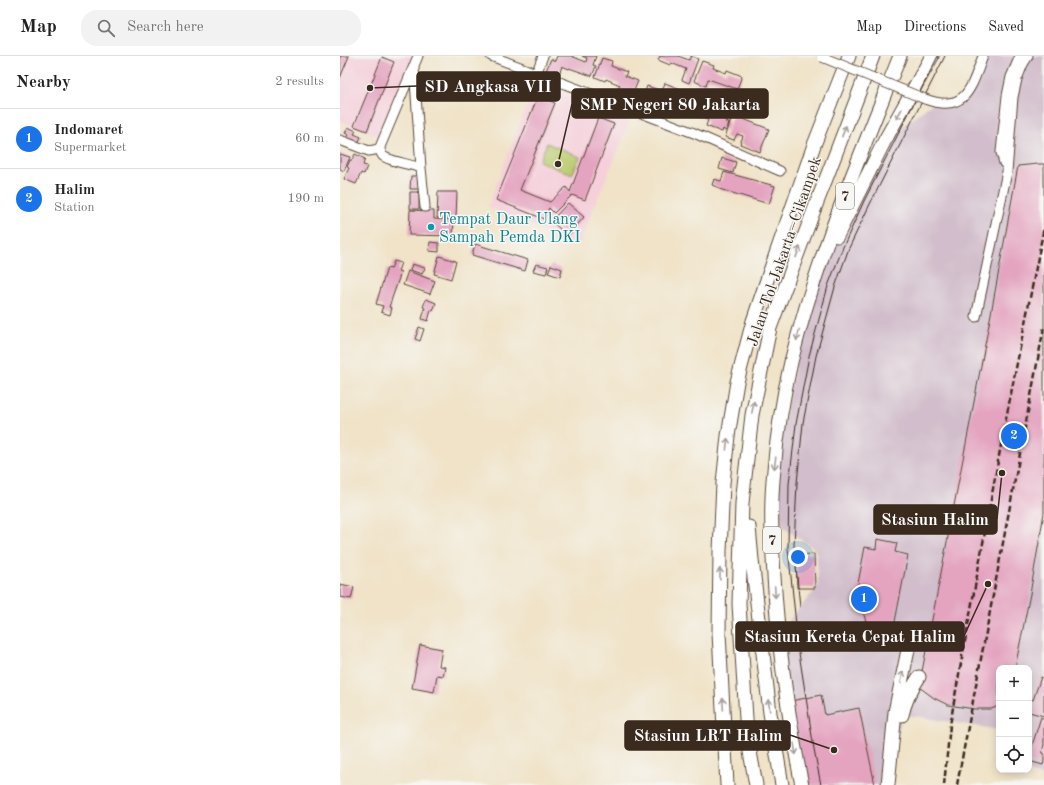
<!DOCTYPE html>
<meta charset="utf-8">
<style>
body{margin:0;font-family:"Old Standard TT",serif;background:#f2f2f2;color:#222}
.controls{position:absolute;right:12px;bottom:12px;display:grid;overflow:hidden;border-radius:8px;box-shadow:0 2px 10px #0003}
.controls button{width:36px;height:36px;display:grid;place-items:center;padding:0;border:0;border-bottom:1px solid #e0e0e0;background:#fff;color:#222;font:20px sans-serif}
.you{position:absolute;left:458px;top:501px;width:14px;height:14px;margin:-10px;border:3px solid #fff;border-radius:50%;background:#1a73e8;box-shadow:0 0 0 6px #1a73e833}
.badge{display:grid;place-items:center;width:26px;height:26px;border-radius:50%;background:#1a73e8;color:#fff;font-size:13px;font-weight:700}
.pin{position:absolute;translate:-50% -50%;border:2px solid #fff;box-shadow:0 1px 4px #0006}
.list{margin:0;padding:0;list-style:none}
h2{display:flex;justify-content:space-between;align-items:center;height:52px;margin:0;padding:0 16px;font-size:17px}
h2 small{font-size:13px;font-weight:400;color:#767676}
.list li{display:grid;grid-template-columns:26px 1fr auto;gap:12px;align-items:center;box-sizing:border-box;height:60px;padding:0 16px;border-top:1px solid #e0e0e0}
.list b{display:block;font-size:15px;white-space:nowrap}
.list p{margin:0;font-size:13px;white-space:nowrap;color:#767676}
.list em{font-size:13px;font-style:normal;color:#767676}
.icon{flex:none;width:22px;height:22px;fill:none;stroke:currentColor;stroke-width:2;stroke-linecap:round;stroke-linejoin:round}
.map{position:relative;flex:none;width:704px;height:729px;overflow:hidden}
header{display:flex;align-items:center;gap:24px;box-sizing:border-box;height:56px;padding:0 20px;background:#fff;border-bottom:1px solid #e0e0e0}
header strong{font-size:19px}
nav{display:flex;gap:22px;margin-inline-start:auto;font-size:14px}
.search{width:280px;height:36px;background:#f2f2f2;display:flex;align-items:center;gap:10px;box-sizing:border-box;padding:0 14px;border-radius:16px;color:#767676;font-size:15px}
main{display:flex}
aside{flex:1;background:#fff}
.map>svg:first-child{display:block}
.built{fill:#f5cfda}
.industrial{fill:#d1bdcb}
.green{fill:#baca6d;stroke:#7a7a46}
.building{fill:#e4a4c0}
.lines{fill:none;stroke-linecap:round;stroke-linejoin:round}
.minor-casing{stroke:#564638;stroke-width:11}
.highway-casing{stroke:#564638;stroke-width:15}
.minor{stroke:#fff;stroke-width:9}
.highway{stroke:#fff;stroke-width:13}
.tram{stroke:#3b2a1e;stroke-width:1}
.rail{stroke:#3b2a1e;stroke-width:2.5;stroke-dasharray:6 3;stroke-linecap:butt}
.minor-bridge-casing{stroke:#564638;stroke-width:11;stroke-linecap:butt}
.minor-bridge{stroke:#fff;stroke-width:9}
.oneway{stroke:#a79f9a}
.culture-dot{fill:#0f9aa8;stroke:#f6f6f2;stroke-width:1.5}
.labels{text-anchor:middle;stroke-width:3;stroke-linejoin:round;paint-order:stroke}
.shield{fill:#f6f6f2;stroke:#73675e;stroke-width:1}
.shield-label{font-size:15px;font-weight:bold;fill:#3b2a1e}
.culture-label{font-size:16px;fill:#0d838f;stroke:#f6f6f2;text-anchor:start}
.street-label{font-size:16px;fill:#3b2a1e;stroke:#f6f6f2}
.leader{fill:none;stroke:#3b2a1e;stroke-width:1.5}
.callout-dot{fill:#3b2a1e;stroke:#f6f6f2;stroke-width:1.5}
.callout{fill:#3b2a1e;stroke:#3b2a1e;stroke-width:1.5}
.callout-label{font-size:17px;text-anchor:middle;font-weight:bold;fill:#fff}
</style>
<header>
<strong>Map</strong>
<div class="search"><svg class="icon" aria-label="search" viewBox="0 0 24 24"><circle cx="10" cy="10" r="6"/><path d="M15 15l6 6"/></svg>Search here</div>
<nav><a>Map</a><a>Directions</a><a>Saved</a></nav>
</header>
<main>
<aside>
<h2>Nearby<small>2 results</small></h2>
<ul class="list">
<li><span class="badge">1</span><div><b>Indomaret</b><p>Supermarket</p></div><em>60 m</em></li>
<li><span class="badge">2</span><div><b>Halim</b><p>Station</p></div><em>190 m</em></li>
</ul>
</aside>
<div class="map">
<svg width="704" height="729" viewBox="0 0 704 729">
<rect width="100%" height="100%" fill="#f6f6f2"/>
<filter id="ink" filterUnits="userSpaceOnUse"><feTurbulence type="fractalNoise" baseFrequency=".025" numOctaves="2"/><feDisplacementMap in="SourceGraphic" scale="8" xChannelSelector="R" yChannelSelector="G"/><feConvolveMatrix kernelMatrix="1 2 1 2 8 2 1 2 1" color-interpolation-filters="sRGB"/></filter>
<filter id="wash" filterUnits="userSpaceOnUse"><feTurbulence type="fractalNoise" baseFrequency=".012" numOctaves="4" result="noise"/><feDisplacementMap in="SourceGraphic" scale="16" xChannelSelector="R" yChannelSelector="G"/><feGaussianBlur stdDeviation="0.9" result="paint"/><feColorMatrix in="noise" values="0 0 0 0 0 0 0 0 0 0 0 0 0 0 0 0 0 1.4 0 .05"/><feComposite in="paint" operator="in"/></filter>
<g filter="url(#wash)">
<rect width="100%" height="100%" fill="#f0e3c8"/>
<path class="built" d="M 0,0 L 75,0 L 41,81 L 0,65 Z
M 196,26 L 290,65 L 238,189 L 148,151 Z"/>
<path class="industrial" d="M 643,0 L 704,0 L 704,721 L 683,714 L 689,714 L 689,612 L 659,612 L 659,674 L 562,658 L 548,729 L 462,729 L 438,577 L 476,533 L 478,528 L 477,497 L 473,492 L 431,463 L 434,415 L 469,241 L 497,181 L 545,84 L 594,46 L 622,42 Z"/>
<path class="green" d="M 207,87 L 240,101 L 232,119 L 199,105 Z"/>
<g id="blocks">
<path class="building" d="M 0,0 L 9,0 L 0,22 Z
M 217,0 L 231,0 L 246,6 L 247,2 L 242,0 L 256,0 L 253,9 L 256,10 L 252,20 L 229,12 L 229,13 L 222,10 L 218,22 L 205,17 L 211,3 L 215,5 Z
M 320,0 L 338,0 L 349,4 L 351,0 L 358,3 L 349,27 L 342,24 L 346,13 L 331,7 L 330,9 L 318,4 Z
M 42,1 L 54,6 L 27,75 L 14,70 Z
M 262,2 L 272,5 L 271,10 L 287,16 L 285,20 L 298,25 L 291,42 L 277,36 L 280,29 L 266,23 L 265,25 L 255,21 Z
M 362,5 L 374,9 L 373,12 L 386,17 L 387,14 L 402,20 L 397,33 L 368,23 L 366,30 L 354,25 Z
M 325,27 L 348,36 L 340,56 L 319,48 L 319,51 L 302,44 L 307,30 L 322,35 Z
M 352,37 L 361,40 L 358,48 L 388,60 L 386,66 L 389,67 L 386,75 L 383,73 L 382,76 L 366,70 L 368,64 L 352,58 L 353,56 L 346,54 Z
M 198,40 L 215,47 L 180,134 L 210,146 L 226,131 L 230,136 L 258,62 L 274,68 L 245,144 L 232,139 L 214,157 L 209,152 L 204,163 L 156,144 Z
M 393,59 L 429,73 L 420,96 L 400,88 L 403,80 L 397,78 L 394,84 L 385,81 Z
M 8,71 L 16,75 L 14,78 L 21,81 L 17,89 L 6,84 L 9,79 L 5,77 Z
M 0,98 L 10,101 L 4,115 L 0,113 Z
M 15,98 L 25,103 L 23,109 L 27,110 L 24,118 L 21,117 L 16,128 L 4,123 L 9,112 L 7,111 L 10,104 L 12,104 Z
M 382,102 L 396,106 L 393,117 L 379,113 Z
M 698,108 L 704,108 L 704,457 L 690,538 L 675,612 L 659,612 L 659,650 L 651,653 L 635,653 L 608,649 L 594,642 L 579,631 L 650,263 L 678,110 Z
M 384,116 L 435,130 L 429,148 L 379,133 L 379,132 L 372,129 L 374,123 L 381,125 Z
M 71,120 L 79,120 L 79,133 L 70,133 Z
M 70,136 L 79,136 L 79,153 L 70,153 Z
M 98,136 L 117,136 L 116,162 L 97,162 Z
M 228,147 L 244,161 L 228,180 L 211,165 Z
M 70,154 L 94,155 L 94,163 L 114,164 L 113,180 L 69,179 Z
M 90,186 L 99,187 L 99,196 L 89,195 Z
M 135,188 L 188,204 L 185,215 L 132,199 Z
M 99,200 L 116,205 L 111,223 L 94,218 Z
M 54,205 L 61,207 L 58,215 L 61,216 L 49,251 L 52,252 L 50,259 L 41,256 L 43,250 L 36,248 L 47,212 L 51,213 Z
M 72,208 L 85,212 L 82,218 L 70,214 Z
M 196,208 L 208,211 L 206,218 L 193,215 Z
M 211,209 L 222,213 L 220,221 L 208,217 Z
M 68,215 L 95,225 L 90,238 L 63,229 Z
M 86,243 L 96,247 L 93,255 L 91,254 L 88,265 L 82,263 L 85,252 L 83,251 Z
M 79,271 L 84,273 L 80,285 L 75,283 Z
M 537,483 L 557,487 L 555,496 L 568,499 L 552,581 L 529,577 L 517,533 L 525,491 L 536,493 Z
M 474,498 L 475,532 L 457,532 L 456,499 Z
M 0,528 L 14,531 L 11,543 L 0,541 Z
M 80,589 L 102,593 L 99,610 L 105,611 L 103,620 L 97,619 L 94,636 L 72,632 Z
M 701,621 L 704,622 L 704,660 L 689,656 L 689,643 L 693,644 Z
M 481,639 L 485,659 L 519,652 L 535,729 L 468,729 L 451,645 Z
M 701,661 L 704,663 L 704,689 L 702,696 L 704,697 L 704,705 L 703,709 L 689,705 L 689,692 L 691,693 Z"/>
</g>
</g>
<g filter="url(#ink)">
<use href="#blocks" fill-opacity="0" stroke="#564638" stroke-width="1"/>
<g class="lines">
<defs>
<path id="minor" d="M 78,0 L 40,91 C 40,94 40,97 43,100 C 49,105 73,109 81,112 L 85,151
M 151,0 L 354,77 L 440,115
M 74,10 L 81,112
M 196,18 L 203,0
M 585,43 C 626,58 631,32 643,0
M 0,84 L 29,95 L 39,93
M 664,107 L 661,96 L 667,40 L 671,21 L 680,0
M 636,261 L 667,116 L 673,41 L 677,23 L 683,8 L 688,0"/>
<path id="highway" d="M 497,180 L 545,84 L 592,0
M 409,471 L 412,504 L 430,657 L 442,729
M 562,659 C 565,645 571,633 579,621
M 387,729 L 379,577 L 380,495 L 383,427 L 388,380 L 397,326 L 413,265 L 430,215 L 474,89 L 509,0
M 416,729 L 407,679 L 399,548 L 402,447 L 412,359 L 430,272 L 471,162 L 533,0
M 462,729 C 448,660 438,590 434,520 C 432,484 430,449 434,414 C 437,378 443,341 451,306 C 477,200 520,100 560,0
M 548,729 L 555,656 L 568,594"/>
</defs>
<use href="#minor" class="minor-casing"/>
<use href="#highway" class="highway-casing"/>
<use href="#minor" class="minor"/>
<use href="#highway" class="highway"/>
<path class="tram" d="M 460,551 L 454,490 L 457,427 L 463,367 L 476,300 L 495,231 L 509,192 L 530,148 L 605,0
M 481,729 L 474,693 L 459,597 L 448,492 L 449,428 L 456,368 L 469,300 L 488,230 L 503,191 L 524,145 L 598,0"/>
<path class="rail" d="M 604,729 L 610,669 L 615,640 L 663,378 L 704,171
M 617,729 L 704,271"/>
<defs>
<path id="minor-bridge" d="M 482,1 L 585,43"/>
</defs>
<use href="#minor-bridge" class="minor-bridge-casing"/>
<use href="#minor-bridge" class="minor-bridge"/>
</g>
<defs><path id="oneway-shaft" d="M-6 0H5M1.5-3L5.5 0L1.5 3" fill="none" stroke-width="1.6" stroke-linecap="round" stroke-linejoin="round"/></defs>
<g class="oneway">
<use href="#oneway-shaft" transform="translate(559 58) rotate(119)"/>
<use href="#oneway-shaft" transform="translate(504 75) rotate(-69)"/>
<use href="#oneway-shaft" transform="translate(458 196) rotate(-70)"/>
<use href="#oneway-shaft" transform="translate(458 279) rotate(105)"/>
<use href="#oneway-shaft" transform="translate(413 351) rotate(-79)"/>
<use href="#oneway-shaft" transform="translate(387 388) rotate(-84)"/>
<use href="#oneway-shaft" transform="translate(435 407) rotate(97)"/>
<use href="#oneway-shaft" transform="translate(380 518) rotate(-90)"/>
<use href="#oneway-shaft" transform="translate(435 536) rotate(87)"/>
<use href="#oneway-shaft" transform="translate(562 621) rotate(-79)"/>
<use href="#oneway-shaft" transform="translate(383 648) rotate(-93)"/>
<use href="#oneway-shaft" transform="translate(429 649) rotate(-97)"/>
<use href="#oneway-shaft" transform="translate(455 693) rotate(80)"/>
</g>
</g>
<circle class="culture-dot" cx="91" cy="171" r="4"/>
<g class="labels">
<g class="shield">
<rect x="496" y="127" width="18" height="26" rx="3"/>
<rect x="423" y="471" width="18" height="26" rx="3"/>
</g>
<g class="shield-label">
<text x="505" y="145">7</text>
<text x="432" y="489">7</text>
</g>
<g class="culture-label">
<text x="99" y="168">Tempat Daur Ulang<tspan x="99" dy="18">Sampah Pemda DKI</tspan></text>
</g>
<g class="street-label">
<text transform="translate(443 195) rotate(-71)" y="6">Jalan Tol Jakarta–Cikampek</text>
</g>
</g>
<path class="leader" d="M30 32L77 30M218 108L232 48M662 417L657 463M648 528L624 580M494 694L450 679"/>
<g class="callout-dot">
<circle cx="30" cy="32" r="4"/>
<circle cx="218" cy="108" r="4"/>
<circle cx="662" cy="417" r="4"/>
<circle cx="648" cy="528" r="4"/>
<circle cx="494" cy="694" r="4"/>
</g>
<g class="callout">
<rect x="77" y="16" width="143" height="29" rx="4"/>
<rect x="232" y="33" width="196" height="29" rx="4"/>
<rect x="534" y="449" width="123" height="29" rx="4"/>
<rect x="396" y="566" width="228" height="29" rx="4"/>
<rect x="285" y="665" width="165" height="29" rx="4"/>
</g>
<g class="callout-label">
<text x="148" y="36">SD Angkasa VII</text>
<text x="330" y="54">SMP Negeri 80 Jakarta</text>
<text x="595" y="469">Stasiun Halim</text>
<text x="510" y="586">Stasiun Kereta Cepat Halim</text>
<text x="368" y="685">Stasiun LRT Halim</text>
</g>
</svg>
<div class="controls">
<button>+</button>
<button>−</button>
<button><svg class="icon" aria-label="locate" viewBox="0 0 24 24"><circle cx="12" cy="12" r="6"/><path d="M12 2v4M12 18v4M2 12h4M18 12h4"/></svg></button>
</div>
<div class="you"></div>
<div class="pin badge" style="left:524px;top:543px">1</div>
<div class="pin badge" style="left:674px;top:380px">2</div>
</div>
</main>
